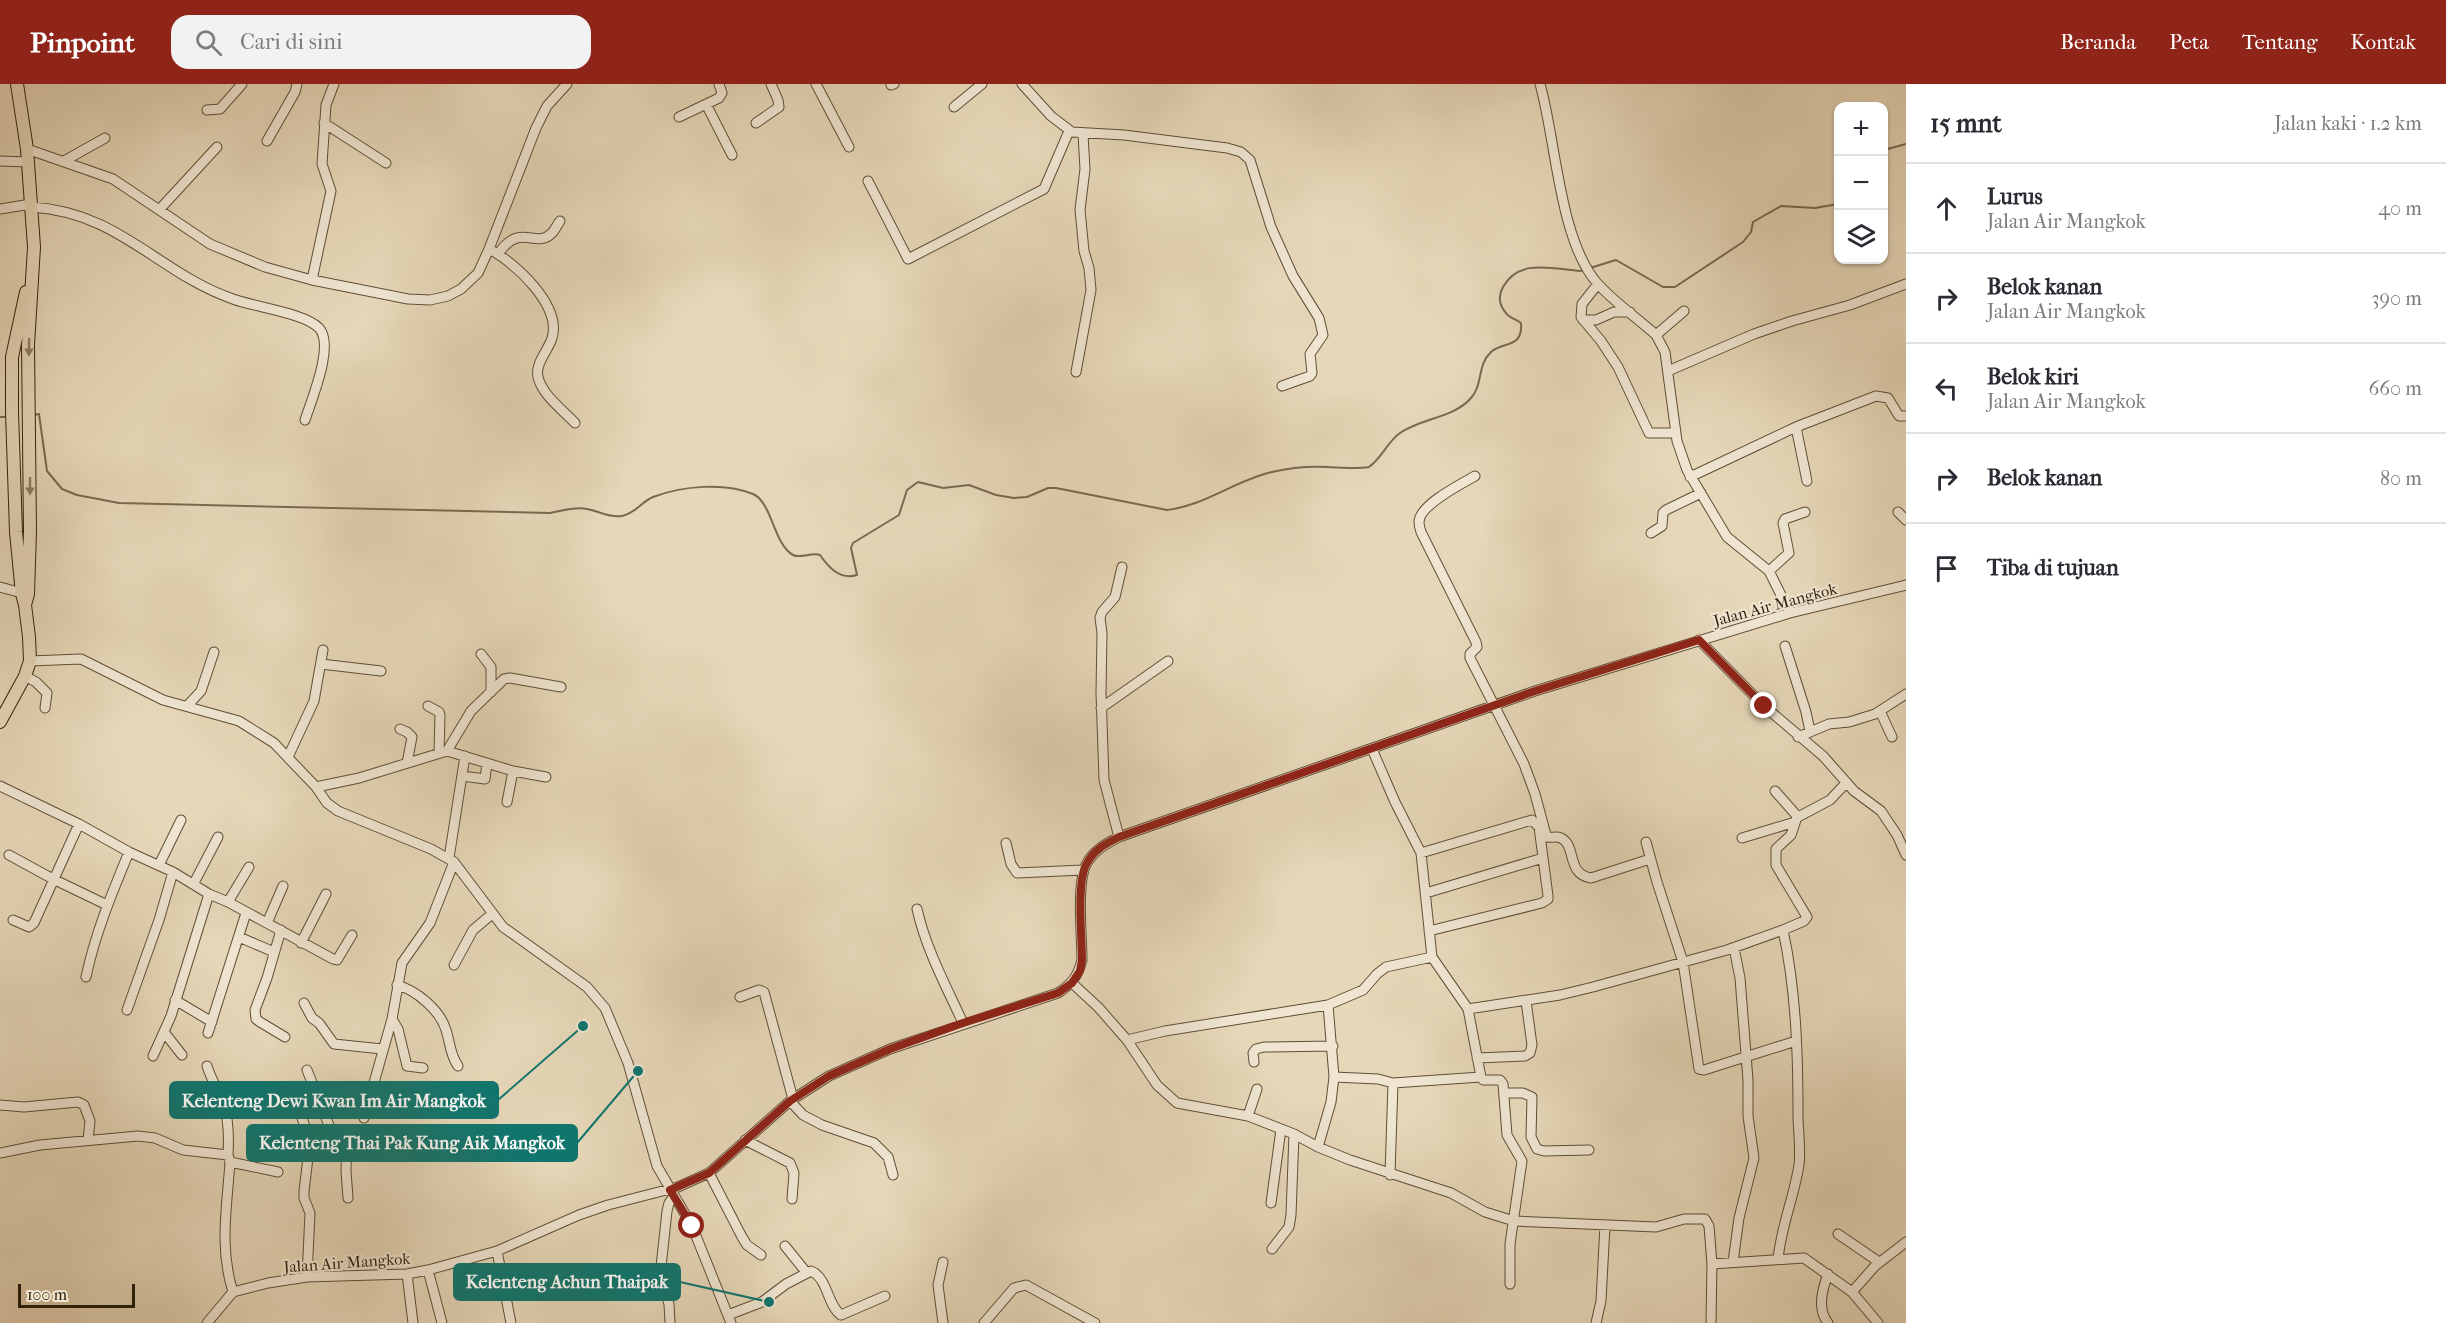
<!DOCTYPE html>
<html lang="id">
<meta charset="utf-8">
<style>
body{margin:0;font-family:"IM FELL French Canon",serif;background:#f2f2f3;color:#2b2b33}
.controls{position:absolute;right:18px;top:18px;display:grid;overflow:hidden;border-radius:12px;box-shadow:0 2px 4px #0004}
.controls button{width:54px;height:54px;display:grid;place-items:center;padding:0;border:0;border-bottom:2px solid #e1e1e2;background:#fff;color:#2b2b33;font:30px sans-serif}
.scale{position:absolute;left:18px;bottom:15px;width:117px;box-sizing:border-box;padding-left:6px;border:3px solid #32210b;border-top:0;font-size:16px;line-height:21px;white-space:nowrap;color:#32210b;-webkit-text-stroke:4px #efe5d1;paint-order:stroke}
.stop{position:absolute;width:18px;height:18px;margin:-14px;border:4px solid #8f2418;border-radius:50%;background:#fff}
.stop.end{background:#8f2418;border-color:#fff;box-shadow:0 2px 6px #0008}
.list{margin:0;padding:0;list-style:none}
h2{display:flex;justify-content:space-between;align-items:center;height:78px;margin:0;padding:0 24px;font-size:26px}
h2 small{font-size:20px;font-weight:400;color:#7c7c81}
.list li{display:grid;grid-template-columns:39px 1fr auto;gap:18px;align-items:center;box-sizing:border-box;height:90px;padding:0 24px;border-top:2px solid #e1e1e2}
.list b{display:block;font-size:22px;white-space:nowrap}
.list p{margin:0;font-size:20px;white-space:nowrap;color:#7c7c81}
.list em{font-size:20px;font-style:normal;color:#7c7c81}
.icon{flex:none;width:33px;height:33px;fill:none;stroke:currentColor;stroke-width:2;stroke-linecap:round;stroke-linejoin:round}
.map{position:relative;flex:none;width:1906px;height:1239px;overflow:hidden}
header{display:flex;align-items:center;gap:36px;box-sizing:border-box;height:84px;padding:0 30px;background:#8f2418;color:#fff}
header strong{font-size:28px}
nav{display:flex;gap:33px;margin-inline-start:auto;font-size:21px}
.search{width:420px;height:54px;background:#f2f2f3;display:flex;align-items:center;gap:15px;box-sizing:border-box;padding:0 21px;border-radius:18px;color:#7c7c81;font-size:22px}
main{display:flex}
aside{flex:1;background:#fff}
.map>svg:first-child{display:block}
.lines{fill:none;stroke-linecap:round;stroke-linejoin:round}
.stream{stroke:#79694f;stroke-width:2}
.minor-casing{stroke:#5f4e36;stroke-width:11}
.major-casing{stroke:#32210b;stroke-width:14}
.minor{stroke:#efe5d1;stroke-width:9}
.major{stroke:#e6d7b8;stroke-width:12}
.oneway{fill:#8c7c62}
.route{stroke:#8f2418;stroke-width:8}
.labels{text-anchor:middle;stroke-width:4.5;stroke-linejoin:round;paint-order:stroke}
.street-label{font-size:16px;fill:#32210b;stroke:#efe5d1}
.leader{fill:none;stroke:#0f766e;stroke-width:2}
.callout-dot{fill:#0f766e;stroke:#efe5d1;stroke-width:2}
.callout{fill:#0f766e;stroke:#0f766e;stroke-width:2}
.callout-label{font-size:18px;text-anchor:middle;font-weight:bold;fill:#fff}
</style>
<header>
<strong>Pinpoint</strong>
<div class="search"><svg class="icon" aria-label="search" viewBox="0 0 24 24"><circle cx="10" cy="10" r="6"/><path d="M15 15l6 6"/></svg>Cari di sini</div>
<nav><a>Beranda</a><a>Peta</a><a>Tentang</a><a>Kontak</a></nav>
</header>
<main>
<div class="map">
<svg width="1906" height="1239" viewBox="0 0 1906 1239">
<rect width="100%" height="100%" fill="#e6d7b8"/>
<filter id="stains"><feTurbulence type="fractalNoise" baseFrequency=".00333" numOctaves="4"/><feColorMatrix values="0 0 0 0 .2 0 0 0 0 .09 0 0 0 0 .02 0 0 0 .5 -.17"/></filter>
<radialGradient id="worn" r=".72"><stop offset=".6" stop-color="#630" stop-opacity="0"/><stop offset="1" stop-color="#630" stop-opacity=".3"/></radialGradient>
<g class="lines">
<path class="stream" d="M 1884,66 L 1906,60
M 1590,184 L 1616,176 L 1663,203 L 1675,203 L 1743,158 L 1751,148 L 1753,138 L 1781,122 L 1815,124 L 1838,120
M 33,331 L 39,330 L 47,387 L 62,405 L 77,411 L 119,419 L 550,429 C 561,427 575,422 587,425 C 599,427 609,434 622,432 C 636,429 641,418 653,413 C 682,402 724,398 753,410 C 772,418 774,461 793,471 C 801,475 811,468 820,471 C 829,484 840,496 857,491 L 851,464 L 853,459 L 899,431 L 907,406 L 918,398 L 943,404 L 969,401 L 996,411 L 1014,414 L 1027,413 L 1048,404 L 1056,404 L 1167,426 C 1204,422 1236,396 1272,388 C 1289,384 1310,382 1328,383 C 1343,384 1355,385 1369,383 C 1382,374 1388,357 1400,349 C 1421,334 1454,334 1471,314 C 1483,301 1477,281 1491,268 C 1503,257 1523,265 1521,239 C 1516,235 1509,234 1506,229 C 1499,221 1498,212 1503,203 C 1519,174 1552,185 1580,187 L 1585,186
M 0,333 L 9,333"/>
<defs>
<path id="minor" d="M 816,0 L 849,63
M 1022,0 L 1051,32 L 1072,48 L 1124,51 L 1227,64 L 1241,68 L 1250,76 L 1271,143 L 1293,192 L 1319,234 L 1323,251 L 1310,270 L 1312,289 L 1310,292 L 1282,302
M 1540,0 C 1556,56 1559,155 1597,199 C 1614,218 1637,234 1656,251 L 1665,268 L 1677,357 L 1687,386 L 1727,453 L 1769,487 L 1790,529
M 891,1 L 894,0
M 706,20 L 732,71
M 954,23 L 982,0
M 207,26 L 220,25 L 242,0
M 679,33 L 719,14 L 722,9 L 719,0
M 324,39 L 386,79
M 756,39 L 779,23 L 778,16 L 771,0
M 267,57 L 295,8 L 297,0
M 27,65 L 113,95 L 210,160 L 265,183 L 312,196 L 408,215 L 430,216 L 448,212 L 461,205 L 478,189 L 489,165 L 536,44 L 547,22 L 567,0
M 0,77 L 28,78
M 64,77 L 105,54
M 868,97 L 908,175 L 1044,105 L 1069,47
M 31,123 C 119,128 158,189 233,215 C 254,223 305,229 319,244 C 335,261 311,317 305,336
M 0,125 L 31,120
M 159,126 L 217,63
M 489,165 C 515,178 562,222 552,254 C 548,267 535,279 538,293 C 542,311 563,326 575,339
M 498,170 C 521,137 535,166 552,149 C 555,146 557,141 560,137
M 312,196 L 331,107 L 322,80 L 326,21 L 334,0
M 1598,200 L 1582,220 L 1581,233 L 1601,257 L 1618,283 L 1649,349 L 1676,349
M 1583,236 L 1596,236 L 1614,228 L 1630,228
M 1656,251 L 1684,227
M 1668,287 L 1754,250 L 1792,237 L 1850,221 L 1906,200
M 1076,288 L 1091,206 L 1089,184 L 1084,167 L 1080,126 L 1085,85 L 1083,50
M 1796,343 L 1807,397
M 1475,392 C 1461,400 1419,421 1419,438 C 1419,442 1420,445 1421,448 L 1476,558 L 1477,563 L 1470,570 L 1470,574 L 1524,680 L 1535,710 L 1546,751 L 1547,753 C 1552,754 1557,752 1561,754 C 1577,762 1566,790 1591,794 L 1650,775
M 1690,393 L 1796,343 L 1876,312 L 1888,314 L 1899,332 L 1906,332
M 1898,428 L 1906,436
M 1651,449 L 1662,442 L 1663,429 L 1666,426 L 1701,409
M 1769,487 L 1789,469 L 1783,439 L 1785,435 L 1805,428
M 0,503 L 26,510
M 1699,556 L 1764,622 L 1823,672 L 1854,707 L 1881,727 L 1897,751 L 1906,771
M 1785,562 L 1806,628 L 1810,647
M 481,570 L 491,583 L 491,608
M 30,577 L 81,575 L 163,616 L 239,637 L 274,659 L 316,703 L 327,719 L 338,727 L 431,765 L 454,778 L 503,843 L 587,903 L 605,924 L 628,979 L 657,1082 L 692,1142 L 731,1239
M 321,580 L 381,587
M 25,592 L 36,598 L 47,609 L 45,624
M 187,622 L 201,607 L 214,568
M 428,622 L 439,628 L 440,631 L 439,669
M 1101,624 L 1168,577
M 1880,627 L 1892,653
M 400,645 L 407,648 L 412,653 L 407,679
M 1798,653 L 1829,640 L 1849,638 L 1875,630 L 1906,610
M 1372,665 L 1395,718 L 1421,769 L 1432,873 L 1468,925 L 1481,993 L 1483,996 L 1500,996 L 1503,1000 L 1507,1051 L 1522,1077 L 1510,1160 L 1510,1200
M 447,667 L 471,627 L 504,595 L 510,594 L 561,603
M 288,673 L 314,617 L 323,566
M 462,692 L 485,695 L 487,679
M 0,702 L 79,740 L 129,768 L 173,788 L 209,810 L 228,818 L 333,875 L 337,876 L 352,851
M 316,703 L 359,694 L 447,667 L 513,687 L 546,693
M 1775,707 L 1798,733 L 1830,716 L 1846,699
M 507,718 L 513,687
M 1119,753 L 1104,696 L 1101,609 L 1102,549 L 1100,534 L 1102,528 L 1115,513 L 1122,483
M 1742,754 L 1795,738
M 1646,758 L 1657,798 L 1683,878 L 1699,985 L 1704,986 L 1796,957
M 1006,759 L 1011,780 L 1017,789 L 1083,786
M 1421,769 L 1532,736 L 1539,743 L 1548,812 L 1548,815 L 1542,819 L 1429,847
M 9,771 L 53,795 L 107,821
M 449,774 L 465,672
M 159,781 L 181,736
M 194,799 L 218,753
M 1426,809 L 1543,774
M 228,818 L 249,783
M 917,825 C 926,865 946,902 963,939
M 13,836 L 29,843 L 34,839 L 79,740
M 267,839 L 283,802
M 281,846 L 267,894 L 255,926 L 256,935 L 260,938 L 285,953
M 1783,846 L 1804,837 L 1807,833 L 1776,781 L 1776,765 L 1791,751 L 1797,733
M 239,853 L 274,868
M 301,859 L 326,810
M 454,881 L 473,846 L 492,830
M 86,893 C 95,850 112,809 129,768
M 1072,899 L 1098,923 L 1127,956 L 1157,1001 L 1177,1019 L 1248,1032 L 1294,1050 L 1318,1063 L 1350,1076 L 1451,1109 L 1485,1128 L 1514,1137 L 1656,1143 L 1684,1135 L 1705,1135 L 1709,1142 L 1712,1180 L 1804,1174 L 1852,1208 L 1878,1239
M 397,901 C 416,906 440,926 446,946 C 450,958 450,971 458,982
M 740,913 L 759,906 L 764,908 L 793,1015
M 175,916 L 212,938
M 304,919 L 312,934 L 319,939 L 334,960 L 382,965
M 1468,925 L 1560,911 L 1593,903 L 1727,866 L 1783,846 C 1796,906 1798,969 1798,1030 C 1798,1047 1801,1064 1799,1081 C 1794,1113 1781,1143 1778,1175
M 127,926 L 159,836 L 173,788
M 392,935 L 398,945 L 407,982 L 423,984
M 164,948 L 182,971
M 208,949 L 246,829
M 1127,956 L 1165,947 L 1328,921 L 1363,906 L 1377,890 L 1386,883 L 1432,873
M 153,972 L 171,932 L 209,810
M 1477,974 L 1525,972 L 1530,969 L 1532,961 L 1526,917
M 1254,978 L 1253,969 L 1256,965 L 1264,963 L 1333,962
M 207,982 C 211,995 218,1006 223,1018 C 229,1035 229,1054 228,1071
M 307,986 L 332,1049
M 1334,993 L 1378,995 L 1393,999 L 1481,993
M 292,1005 L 310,1057 L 304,1107 L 304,1114 L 310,1129 L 307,1193
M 1504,1009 L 1523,1009 L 1532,1013 L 1531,1053 L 1537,1065 L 1544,1067 L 1589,1066
M 790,1017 L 803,1031 L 822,1041 L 874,1059 L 888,1073 L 893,1091
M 0,1021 L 24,1023 L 78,1018 L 84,1021 L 90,1037 L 88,1056
M 1248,1032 L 1257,1005
M 364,1034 L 392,935 L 402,879 L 430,839 L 454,778
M 745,1056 L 790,1079 L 794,1089 L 792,1115
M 310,1057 L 341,1047 L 347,1051 L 346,1087 L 348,1114
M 1318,1063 L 1331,1018 L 1334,993 L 1328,921
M 0,1069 L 40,1061 L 138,1052 L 155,1054 L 183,1066 L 228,1071 L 230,1078 C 227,1123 219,1164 233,1208
M 230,1078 L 278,1088
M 709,1089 L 742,1153 L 747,1161 L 761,1171
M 1390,1091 L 1393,999
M 1271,1119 L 1281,1045
M 1838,1150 L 1879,1178
M 785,1162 L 806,1188
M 1272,1165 L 1289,1143 L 1291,1131 L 1294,1050
M 497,1167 L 511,1239
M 943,1178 L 938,1201 L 943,1239
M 1733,1178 L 1739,1134 L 1754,1074 L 1748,1032 L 1748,996 L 1740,894 L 1734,864
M 428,1186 L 442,1239
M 407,1190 L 413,1239
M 1852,1208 L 1875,1182 L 1906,1158
M 728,1231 L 762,1218 L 786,1200 L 811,1187 C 828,1194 827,1221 841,1231 L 885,1212
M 207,1239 L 233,1208 L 268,1199 L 307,1193 L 407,1190 L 428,1186 L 497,1167 L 579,1131 L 608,1121 L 678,1103 L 709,1089 L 790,1017 L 829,992 L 890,965 L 1058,909 C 1072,900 1078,892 1082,876 C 1082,853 1076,797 1087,779 C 1094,766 1106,760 1119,753 L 1535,607 L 1790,529 L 1906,501
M 670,1239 L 669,1220 L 660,1192 L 667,1127 L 669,1119 L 674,1112
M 984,1239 L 1014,1204 L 1026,1201 L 1095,1239
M 1596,1239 L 1601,1217 L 1605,1141
M 1711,1239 L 1712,1180
M 1828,1239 C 1817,1225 1822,1206 1828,1190"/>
<path id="major" d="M 17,0 L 27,65 L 34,163 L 28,261 L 30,447 L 28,510 L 25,521
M 0,638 L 25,592 L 30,577 L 29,553 L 25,521 L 22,510 L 16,448 L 12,328 L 12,273 L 26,208"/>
</defs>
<use href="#minor" class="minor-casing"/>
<use href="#major" class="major-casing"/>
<use href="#minor" class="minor"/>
<use href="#major" class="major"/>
</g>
<defs><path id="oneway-solid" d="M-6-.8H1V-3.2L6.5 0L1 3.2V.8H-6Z" transform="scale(1.5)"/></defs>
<g class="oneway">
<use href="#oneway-solid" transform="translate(29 263) rotate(91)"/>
<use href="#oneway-solid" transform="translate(30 402) rotate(90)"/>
</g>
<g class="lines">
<path class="route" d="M 692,1142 L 670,1106 L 709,1089 L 790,1017 L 829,992 L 890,965 L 963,939 L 1058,909 L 1072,899 L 1080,887 L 1082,876 C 1082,853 1076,797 1087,779 C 1094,766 1105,760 1119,753 L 1535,607 L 1699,556 L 1764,622"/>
</g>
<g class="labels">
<g class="street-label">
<text transform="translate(1775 520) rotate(-15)" y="6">Jalan Air Mangkok</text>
<text transform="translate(347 1178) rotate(-4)" y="6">Jalan Air Mangkok</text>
</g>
</g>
<path class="leader" d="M583 942L498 1016M638 987L577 1059M769 1218L680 1198"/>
<g class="callout-dot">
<circle cx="583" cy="942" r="6"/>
<circle cx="638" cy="987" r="6"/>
<circle cx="769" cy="1218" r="6"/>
</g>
<g class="callout">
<rect x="170" y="998" width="328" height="36" rx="6"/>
<rect x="247" y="1041" width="330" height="36" rx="6"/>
<rect x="454" y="1180" width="226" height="36" rx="6"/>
</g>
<g class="callout-label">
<text x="334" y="1023">Kelenteng Dewi Kwan Im Air Mangkok</text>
<text x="412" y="1065">Kelenteng Thai Pak Kung Aik Mangkok</text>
<text x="567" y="1204">Kelenteng Achun Thaipak</text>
</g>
<rect width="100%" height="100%" filter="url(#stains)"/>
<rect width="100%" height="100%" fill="url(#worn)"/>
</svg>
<div class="controls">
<button>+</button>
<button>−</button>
<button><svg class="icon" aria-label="layers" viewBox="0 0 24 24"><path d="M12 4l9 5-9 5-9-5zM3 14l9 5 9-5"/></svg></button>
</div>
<div class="scale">100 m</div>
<div class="stop" style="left:692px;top:1142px"></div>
<div class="stop end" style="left:1764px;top:622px"></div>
</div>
<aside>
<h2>15 mnt<small>Jalan kaki · 1.2 km</small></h2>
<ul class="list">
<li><svg class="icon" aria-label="ahead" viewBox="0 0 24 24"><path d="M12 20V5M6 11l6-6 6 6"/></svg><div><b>Lurus</b><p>Jalan Air Mangkok</p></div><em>40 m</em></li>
<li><svg class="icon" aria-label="right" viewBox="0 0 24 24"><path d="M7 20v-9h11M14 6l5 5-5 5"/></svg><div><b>Belok kanan</b><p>Jalan Air Mangkok</p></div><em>390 m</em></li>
<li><svg class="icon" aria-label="left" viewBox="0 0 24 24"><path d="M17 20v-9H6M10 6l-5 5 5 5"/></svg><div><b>Belok kiri</b><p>Jalan Air Mangkok</p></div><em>660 m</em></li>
<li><svg class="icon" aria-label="right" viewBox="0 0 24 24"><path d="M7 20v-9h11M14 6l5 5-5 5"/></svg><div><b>Belok kanan</b></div><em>80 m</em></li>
<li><svg class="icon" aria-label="arrive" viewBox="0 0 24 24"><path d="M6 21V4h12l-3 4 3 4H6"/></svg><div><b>Tiba di tujuan</b></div></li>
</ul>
</aside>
</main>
